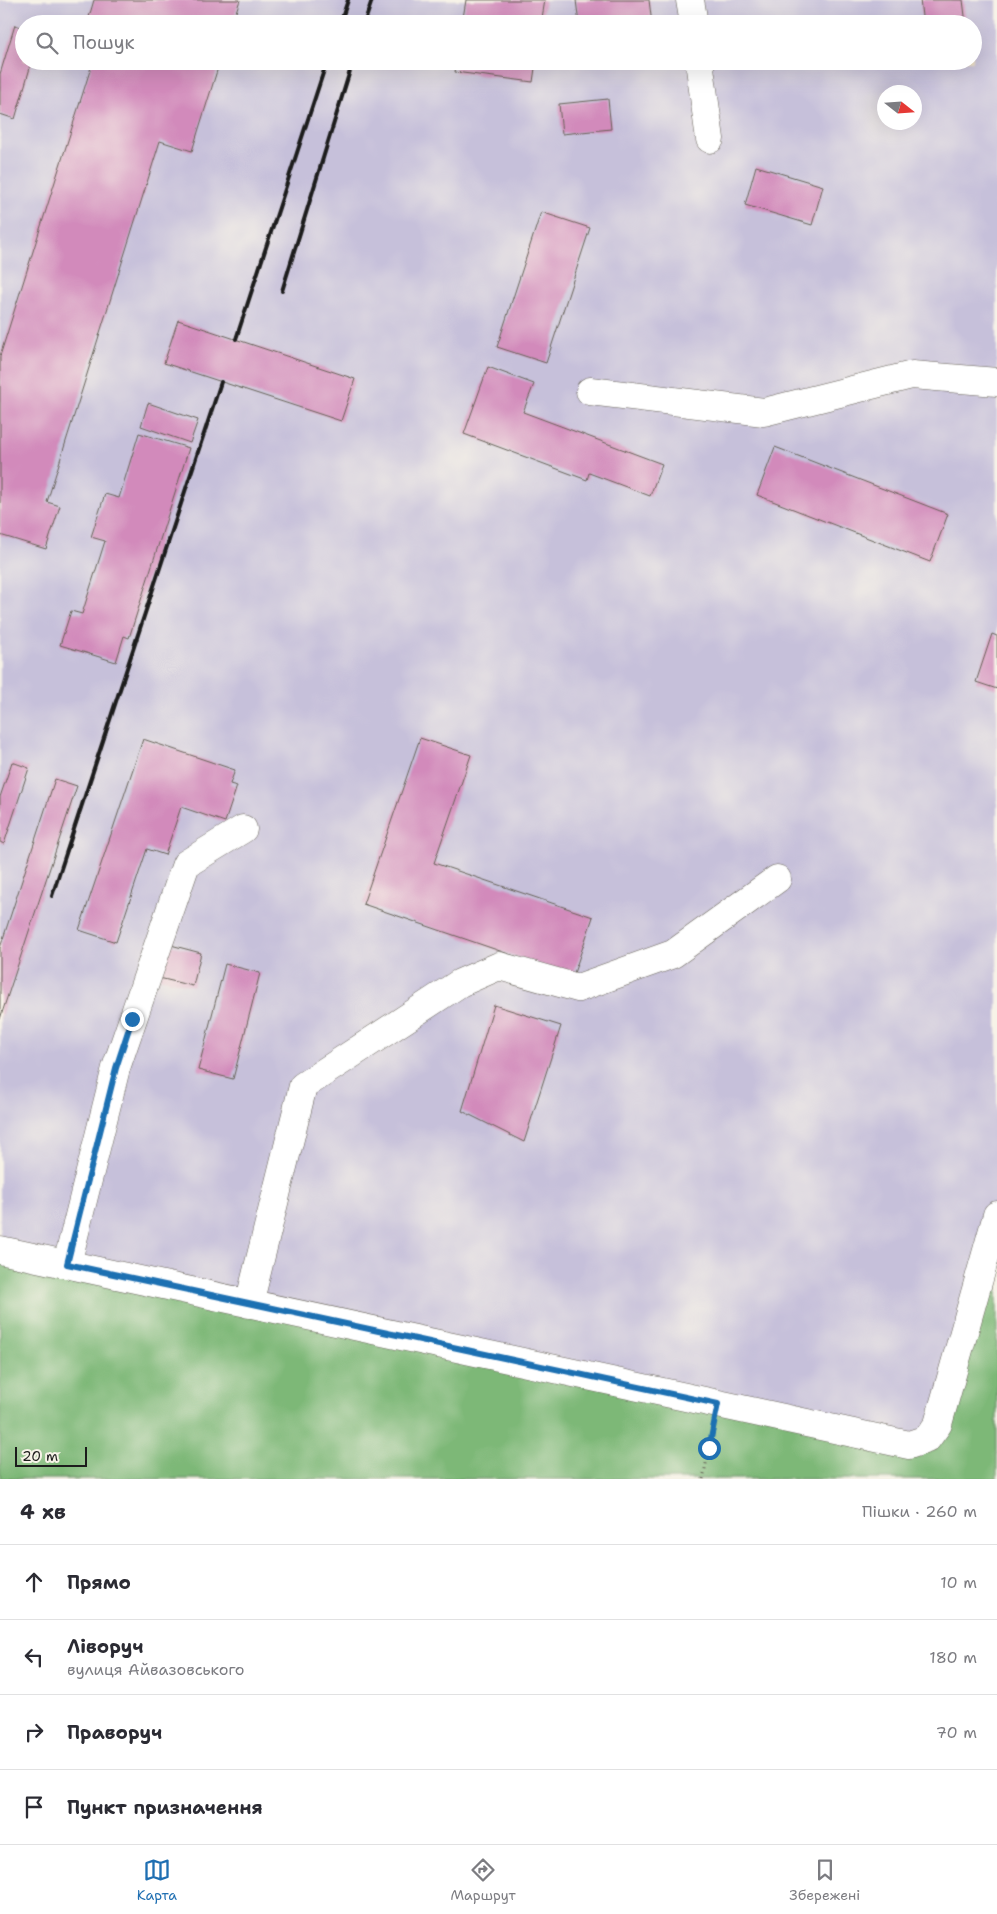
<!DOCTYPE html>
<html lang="uk">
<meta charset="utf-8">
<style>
body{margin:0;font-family:"Shantell Sans",sans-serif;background:#f7f7f7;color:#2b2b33}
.compass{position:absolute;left:877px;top:85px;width:45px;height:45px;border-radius:50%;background:#fff;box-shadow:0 5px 20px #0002;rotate:107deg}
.scale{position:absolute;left:15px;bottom:12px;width:72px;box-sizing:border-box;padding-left:5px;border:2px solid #1c1c1c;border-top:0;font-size:14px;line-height:18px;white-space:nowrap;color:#1c1c1c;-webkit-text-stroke:4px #f7f3e8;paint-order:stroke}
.stop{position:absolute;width:15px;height:15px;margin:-11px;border:4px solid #1f6fb2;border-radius:50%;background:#fff}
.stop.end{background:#1f6fb2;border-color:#fff;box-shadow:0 1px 5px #0008}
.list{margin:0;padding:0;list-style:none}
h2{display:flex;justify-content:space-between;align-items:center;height:65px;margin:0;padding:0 20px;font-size:21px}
h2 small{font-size:16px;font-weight:400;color:#7c7c81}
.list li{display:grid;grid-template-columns:32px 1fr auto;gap:15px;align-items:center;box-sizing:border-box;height:75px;padding:0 20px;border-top:1px solid #e1e1e2}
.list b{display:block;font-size:19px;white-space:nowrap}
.list p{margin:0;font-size:16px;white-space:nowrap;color:#7c7c81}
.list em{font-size:16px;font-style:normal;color:#7c7c81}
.icon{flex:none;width:28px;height:28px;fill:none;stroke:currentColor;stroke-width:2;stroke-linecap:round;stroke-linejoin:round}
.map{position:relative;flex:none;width:997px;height:1479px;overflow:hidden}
.search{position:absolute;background:#fff;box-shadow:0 5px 20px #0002;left:15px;right:15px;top:15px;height:55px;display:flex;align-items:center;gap:12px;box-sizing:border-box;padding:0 18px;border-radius:28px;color:#7c7c81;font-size:19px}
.sheet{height:365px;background:#fff}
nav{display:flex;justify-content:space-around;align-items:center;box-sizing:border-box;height:70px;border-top:1px solid #e1e1e2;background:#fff;font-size:14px;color:#7c7c81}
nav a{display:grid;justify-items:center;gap:2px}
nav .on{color:#1f6fb2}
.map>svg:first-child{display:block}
.industrial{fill:#c6c0da;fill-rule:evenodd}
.forest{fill:#7db877;stroke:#4c6a4a}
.building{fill:#d28abb}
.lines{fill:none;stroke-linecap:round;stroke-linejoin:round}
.minor-casing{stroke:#666157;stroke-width:29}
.path{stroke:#666157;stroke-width:3;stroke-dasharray:1 4;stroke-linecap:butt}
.minor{stroke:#fff;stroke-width:28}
.rail{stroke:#1c1c1c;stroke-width:4}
.route{stroke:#1f6fb2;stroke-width:6}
</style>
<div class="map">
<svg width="997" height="1479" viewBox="0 0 997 1479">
<rect width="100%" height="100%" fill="#f7f3e8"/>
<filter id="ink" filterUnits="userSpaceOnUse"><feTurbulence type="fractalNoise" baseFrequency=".02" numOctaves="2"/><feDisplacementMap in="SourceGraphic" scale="10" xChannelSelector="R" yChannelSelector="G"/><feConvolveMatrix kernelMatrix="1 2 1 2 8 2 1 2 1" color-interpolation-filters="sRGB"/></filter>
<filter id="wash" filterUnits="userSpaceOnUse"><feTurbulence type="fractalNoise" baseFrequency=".0096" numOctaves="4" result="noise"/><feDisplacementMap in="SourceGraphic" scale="20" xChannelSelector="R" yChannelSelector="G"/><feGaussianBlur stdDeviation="1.12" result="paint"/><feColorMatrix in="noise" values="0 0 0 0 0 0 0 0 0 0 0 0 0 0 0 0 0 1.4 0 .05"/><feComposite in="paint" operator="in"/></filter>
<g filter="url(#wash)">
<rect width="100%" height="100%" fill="#efe1c4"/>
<path class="industrial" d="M 0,0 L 997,0 L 997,1215 L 927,1439 L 0,1250 ZM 24,24 L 973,24 L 973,61 L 24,61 ZM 884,92 L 914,92 L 914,122 L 884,122 Z"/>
<path class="forest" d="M 997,1215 L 997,1479 L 0,1479 L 0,1250 L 927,1439 Z"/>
<g id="blocks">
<path class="building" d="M 94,0 L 240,0 L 232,24 L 87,24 Z
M 466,0 L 545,0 L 541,24 L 462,24 Z
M 576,0 L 649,0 L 652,24 L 579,24 Z
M 920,0 L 963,0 L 966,24 L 923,24 Z
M 15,25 L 24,28 L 24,61 L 32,61 L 15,119 L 0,114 L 0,74 Z
M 93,61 L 220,61 L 192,151 L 160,141 L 47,502 L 60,506 L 46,549 L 0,535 L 0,356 Z
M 457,61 L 536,61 L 533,82 L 455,72 Z
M 608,99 L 611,129 L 562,134 L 559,104 Z
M 756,166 L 823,186 L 812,225 L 745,205 Z
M 541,212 L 590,228 L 546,363 L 497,347 Z
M 178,320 L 355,379 L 341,421 L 164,363 Z
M 488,367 L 534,384 L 523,412 L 662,464 L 650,496 L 589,473 L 587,480 L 464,434 Z
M 148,403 L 198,420 L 190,443 L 141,426 Z
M 139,433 L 189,448 L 129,638 L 124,636 L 116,662 L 60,645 L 71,611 L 82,614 L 105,541 L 91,537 L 105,494 L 119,498 Z
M 775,447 L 948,514 L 930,562 L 757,495 Z
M 992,634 L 997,636 L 997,689 L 976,682 Z
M 420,738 L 471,755 L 434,863 L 593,917 L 573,976 L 363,904 Z
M 143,739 L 235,770 L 230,784 L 237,786 L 225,822 L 181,807 L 165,855 L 147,849 L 116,942 L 79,930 Z
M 12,762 L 29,768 L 4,844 L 0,842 L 0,797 Z
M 55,779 L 77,786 L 0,1019 L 0,948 Z
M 167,944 L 201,953 L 193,986 L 159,978 Z
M 225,964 L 260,973 L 233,1079 L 198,1070 Z
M 494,1005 L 561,1026 L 524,1142 L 462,1111 Z"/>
</g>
</g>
<g filter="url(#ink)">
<use href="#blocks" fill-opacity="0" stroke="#666157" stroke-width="1"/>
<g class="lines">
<defs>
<path id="minor" d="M 690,0 L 694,24
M 699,61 L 710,139
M 590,391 L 764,412 L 912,375 L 997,382
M 0,1250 L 909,1445 L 927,1439 L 938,1424 L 997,1215
M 67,1264 L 116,1068 L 186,864 L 243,829
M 249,1304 L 303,1086 L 460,983 L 499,966 L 578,988 L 673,954 L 777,879"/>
</defs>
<use href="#minor" class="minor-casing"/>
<path class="path" d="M 703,1479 L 713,1429"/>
<use href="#minor" class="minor"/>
<path class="rail" d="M 340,24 L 348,0
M 364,24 L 372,0
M 282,291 L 353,61
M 236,339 L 327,61
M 52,896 L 221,382"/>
</g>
</g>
<g class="lines" filter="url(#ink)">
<path class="route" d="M 132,1019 L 116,1068 L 67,1264 L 718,1404 L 709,1448"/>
</g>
</svg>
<svg class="compass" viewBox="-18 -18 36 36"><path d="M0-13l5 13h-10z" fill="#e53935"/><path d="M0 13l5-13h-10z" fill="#7c7c81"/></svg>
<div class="scale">20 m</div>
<div class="stop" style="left:709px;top:1448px"></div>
<div class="stop end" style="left:132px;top:1019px"></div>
<div class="search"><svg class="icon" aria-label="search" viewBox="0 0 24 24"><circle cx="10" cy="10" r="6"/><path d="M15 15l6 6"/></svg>Пошук</div>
</div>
<section class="sheet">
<h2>4 хв<small>Пішки · 260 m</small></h2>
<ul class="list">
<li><svg class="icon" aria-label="ahead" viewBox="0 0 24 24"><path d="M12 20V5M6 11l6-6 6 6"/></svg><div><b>Прямо</b></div><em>10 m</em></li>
<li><svg class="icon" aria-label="left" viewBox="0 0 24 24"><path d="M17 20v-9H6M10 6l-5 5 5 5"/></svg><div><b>Ліворуч</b><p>вулиця Айвазовського</p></div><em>180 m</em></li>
<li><svg class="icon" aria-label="right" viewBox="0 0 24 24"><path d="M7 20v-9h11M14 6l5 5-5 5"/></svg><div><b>Праворуч</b></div><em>70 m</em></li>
<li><svg class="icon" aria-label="arrive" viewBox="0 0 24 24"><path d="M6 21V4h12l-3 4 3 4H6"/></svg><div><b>Пункт призначення</b></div></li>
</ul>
</section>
<nav>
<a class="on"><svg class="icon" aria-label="map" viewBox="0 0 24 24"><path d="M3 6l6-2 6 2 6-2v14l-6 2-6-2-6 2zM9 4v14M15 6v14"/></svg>Карта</a>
<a><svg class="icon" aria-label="directions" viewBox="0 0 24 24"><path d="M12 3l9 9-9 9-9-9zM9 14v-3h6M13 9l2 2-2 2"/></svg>Маршрут</a>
<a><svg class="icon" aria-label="saved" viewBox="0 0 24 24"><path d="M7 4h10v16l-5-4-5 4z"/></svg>Збережені</a>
</nav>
